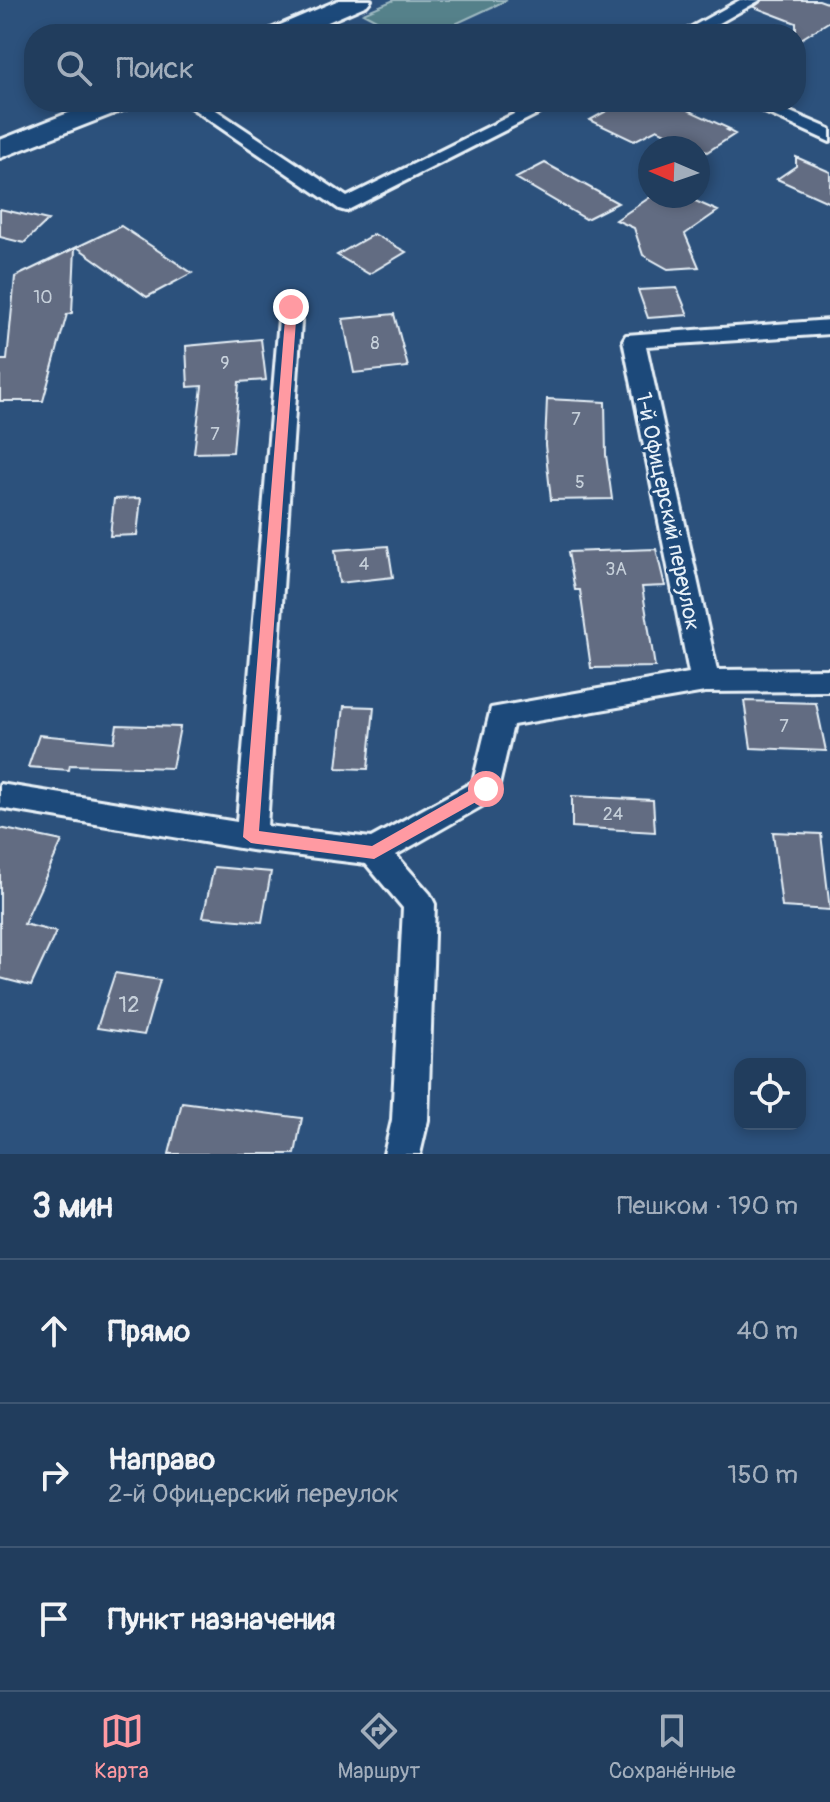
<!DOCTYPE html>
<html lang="ru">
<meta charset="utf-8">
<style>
body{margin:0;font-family:Pangolin,sans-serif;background:#294463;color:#f1f3f6}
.controls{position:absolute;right:24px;bottom:24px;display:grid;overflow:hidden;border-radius:16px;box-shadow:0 4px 12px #0003}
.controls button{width:72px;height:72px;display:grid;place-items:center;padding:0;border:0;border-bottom:2px solid #3e5672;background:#213d5d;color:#f1f3f6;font:40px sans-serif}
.compass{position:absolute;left:638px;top:136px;width:72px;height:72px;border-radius:50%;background:#213d5d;box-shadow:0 4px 12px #0003;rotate:272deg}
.stop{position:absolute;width:24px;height:24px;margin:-18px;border:6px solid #ff9aa2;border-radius:50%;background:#fff}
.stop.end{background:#ff9aa2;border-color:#fff;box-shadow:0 2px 8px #0008}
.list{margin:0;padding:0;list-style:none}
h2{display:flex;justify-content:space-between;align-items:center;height:104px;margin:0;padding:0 32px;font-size:34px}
h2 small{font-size:26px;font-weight:400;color:#a2aebc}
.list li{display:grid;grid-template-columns:52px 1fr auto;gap:24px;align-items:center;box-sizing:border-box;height:144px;padding:0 32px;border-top:2px solid #3e5672}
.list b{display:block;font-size:30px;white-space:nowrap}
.list p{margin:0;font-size:26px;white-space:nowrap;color:#a2aebc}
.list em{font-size:26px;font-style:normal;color:#a2aebc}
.icon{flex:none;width:44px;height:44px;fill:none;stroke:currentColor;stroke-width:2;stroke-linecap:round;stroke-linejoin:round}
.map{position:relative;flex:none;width:830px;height:1154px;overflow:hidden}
.search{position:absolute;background:#213d5d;box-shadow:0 4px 12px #0003;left:24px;right:24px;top:24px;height:88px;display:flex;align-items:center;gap:20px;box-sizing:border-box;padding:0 28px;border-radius:32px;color:#a2aebc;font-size:30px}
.sheet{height:536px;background:#213d5d}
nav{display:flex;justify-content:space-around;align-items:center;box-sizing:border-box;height:112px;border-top:2px solid #3e5672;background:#213d5d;font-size:22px;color:#a2aebc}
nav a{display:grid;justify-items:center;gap:4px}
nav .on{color:#ff9aa2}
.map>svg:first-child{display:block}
.green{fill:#54818a;stroke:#9eb9c1;stroke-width:2}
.building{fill:#626c82;stroke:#e8f1f8;stroke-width:2}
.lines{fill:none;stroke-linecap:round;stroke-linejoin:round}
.street-casing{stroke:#e8f1f8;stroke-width:6}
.secondary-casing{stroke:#e8f1f8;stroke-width:6}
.street{fill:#1f4a7a;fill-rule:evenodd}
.secondary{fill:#1f4a7a;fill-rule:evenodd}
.route{fill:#ff9aa2}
.labels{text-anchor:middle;stroke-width:6;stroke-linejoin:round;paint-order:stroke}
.number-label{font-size:18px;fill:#c6d0da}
.street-label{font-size:22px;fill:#e8f1f8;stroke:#1f4a7a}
.near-number-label{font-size:22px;fill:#c6d0da}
</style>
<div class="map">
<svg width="830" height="1154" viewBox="0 0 830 1154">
<rect width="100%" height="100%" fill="#2c517c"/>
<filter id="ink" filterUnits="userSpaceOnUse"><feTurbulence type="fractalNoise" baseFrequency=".0125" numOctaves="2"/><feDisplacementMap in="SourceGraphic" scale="16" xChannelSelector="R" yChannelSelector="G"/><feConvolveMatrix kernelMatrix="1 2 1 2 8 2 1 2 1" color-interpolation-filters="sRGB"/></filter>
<g filter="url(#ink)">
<path class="green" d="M 394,0 L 507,0 L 438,32 L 399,32 L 363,13 Z"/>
<path class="building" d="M 763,0 L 819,0 L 830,4 L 830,21 L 796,42 L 796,23 L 754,7 Z
M 599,102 L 706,102 L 690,111 L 730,129 L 727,130 L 735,134 L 707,152 L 657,129 L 634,141 L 590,120 L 612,108 Z
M 796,157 L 830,172 L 830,203 L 777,179 L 796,166 Z
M 545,163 L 618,203 L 586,219 L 516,178 Z
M 652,196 L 684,196 L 718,211 L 685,234 L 699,267 L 668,269 L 643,255 L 634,228 L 616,220 Z
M 0,209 L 48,220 L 24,243 L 0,237 Z
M 121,226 L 192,273 L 147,297 L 77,247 Z
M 374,234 L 406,252 L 369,274 L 337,255 Z
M 75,248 L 72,313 L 67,314 L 43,401 L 0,401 L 0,360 L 7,360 L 15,277 Z
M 677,288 L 688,315 L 648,318 L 638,290 Z
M 394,314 L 408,367 L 354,373 L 343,319 Z
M 261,339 L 266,380 L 239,382 L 233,452 L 194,453 L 202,386 L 188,387 L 186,346 Z
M 547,399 L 605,402 L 606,455 L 612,499 L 551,500 L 545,445 Z
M 141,498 L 137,535 L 110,536 L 114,499 Z
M 388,546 L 393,577 L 339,583 L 335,550 Z
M 656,549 L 665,586 L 642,587 L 655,667 L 591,668 L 580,590 L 575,590 L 568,552 Z
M 744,701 L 816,703 L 826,751 L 751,748 Z
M 344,706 L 374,707 L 368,769 L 337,768 Z
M 117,725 L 180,727 L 172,768 L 70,765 L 69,770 L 28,767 L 39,735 L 114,742 Z
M 572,796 L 653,800 L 655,832 L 572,827 Z
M 0,828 L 62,841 L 24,924 L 56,932 L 31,986 L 0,978 Z
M 773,832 L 821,834 L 830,910 L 782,907 Z
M 214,867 L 271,872 L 262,922 L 203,917 Z
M 115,973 L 160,980 L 144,1035 L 97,1028 Z
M 182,1102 L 302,1118 L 295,1154 L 169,1154 Z"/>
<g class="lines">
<defs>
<path id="street" d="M 740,0 L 760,0 L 700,34 L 679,34 Z
M 183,102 L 204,102 L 347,197 L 538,102 L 561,102 L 346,211 L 339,209 Z
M 743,102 L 767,102 L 830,129 L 830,142 Z
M 291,301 L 302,307 L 267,826 L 371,838 L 473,782 L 491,708 L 689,673 L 623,340 L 626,335 L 830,320 L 830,334 L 646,346 L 717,670 L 830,669 L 830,691 L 705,692 L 513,725 L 496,798 L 396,855 L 430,894 L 435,904 L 428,1120 L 420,1154 L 384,1154 L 392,1120 L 403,908 L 366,864 L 251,850 L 0,808 L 0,784 L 237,822 L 280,307 Z"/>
<path id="secondary" d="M 339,0 L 371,0 L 367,5 L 300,34 L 268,34 L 271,29 Z
M 96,102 L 132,102 L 128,108 L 0,158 L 0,140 Z"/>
</defs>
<use href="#street" class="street-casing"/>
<use href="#secondary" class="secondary-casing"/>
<use href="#street" class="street"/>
<use href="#secondary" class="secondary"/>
</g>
</g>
<path class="route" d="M 291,304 L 297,307 L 259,831 L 372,846 L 481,784 L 492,784 L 494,789 L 492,793 L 374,859 L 251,843 L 243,837 L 286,307 Z"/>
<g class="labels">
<g class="number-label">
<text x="43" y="303">10</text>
<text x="375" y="349">8</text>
<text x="225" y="369">9</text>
<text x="576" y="425">7</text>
<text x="215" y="440">7</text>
<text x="580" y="488">5</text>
<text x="364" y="570">4</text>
<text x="616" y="575">3А</text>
<text x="784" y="732">7</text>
<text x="613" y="820">24</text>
</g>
<g class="street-label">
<text transform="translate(669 511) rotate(78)" y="8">1-й Офицерский переулок</text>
</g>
<g class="near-number-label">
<text x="129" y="1012">12</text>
</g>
</g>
</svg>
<div class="controls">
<button><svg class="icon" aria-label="locate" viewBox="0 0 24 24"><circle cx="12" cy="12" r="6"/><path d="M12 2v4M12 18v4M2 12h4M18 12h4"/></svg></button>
</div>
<svg class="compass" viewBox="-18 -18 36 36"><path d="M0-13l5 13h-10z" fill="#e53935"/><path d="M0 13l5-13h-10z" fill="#a2aebc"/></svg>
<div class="stop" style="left:486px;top:789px"></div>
<div class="stop end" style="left:291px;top:307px"></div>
<div class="search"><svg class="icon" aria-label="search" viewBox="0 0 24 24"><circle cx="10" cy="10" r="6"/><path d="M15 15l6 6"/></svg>Поиск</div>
</div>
<section class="sheet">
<h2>3 мин<small>Пешком · 190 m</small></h2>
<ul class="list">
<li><svg class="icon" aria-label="ahead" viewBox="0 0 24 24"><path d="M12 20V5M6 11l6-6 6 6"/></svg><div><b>Прямо</b></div><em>40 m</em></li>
<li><svg class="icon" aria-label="right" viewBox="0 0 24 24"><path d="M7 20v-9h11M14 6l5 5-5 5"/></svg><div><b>Направо</b><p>2-й Офицерский переулок</p></div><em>150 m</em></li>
<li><svg class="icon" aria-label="arrive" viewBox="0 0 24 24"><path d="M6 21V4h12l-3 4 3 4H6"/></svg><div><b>Пункт назначения</b></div></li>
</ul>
</section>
<nav>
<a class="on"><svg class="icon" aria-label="map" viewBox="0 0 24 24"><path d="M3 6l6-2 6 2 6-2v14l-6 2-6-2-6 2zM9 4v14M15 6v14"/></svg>Карта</a>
<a><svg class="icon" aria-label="directions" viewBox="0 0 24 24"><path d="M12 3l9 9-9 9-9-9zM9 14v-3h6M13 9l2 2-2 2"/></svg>Маршрут</a>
<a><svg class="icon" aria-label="saved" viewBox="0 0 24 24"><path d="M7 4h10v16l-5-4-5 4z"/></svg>Сохранённые</a>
</nav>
